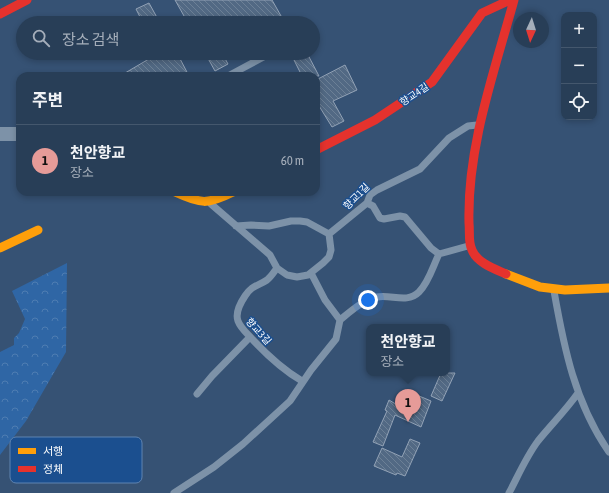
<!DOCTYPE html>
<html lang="ko">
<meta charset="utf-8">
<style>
body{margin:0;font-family:"Asap Condensed","Noto Sans KR",sans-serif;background:#30455d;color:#f1f3f6}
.controls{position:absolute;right:12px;top:12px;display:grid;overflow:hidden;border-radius:8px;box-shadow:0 2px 6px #0003}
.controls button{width:36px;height:36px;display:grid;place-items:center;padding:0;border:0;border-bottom:1px solid #44576d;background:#283e57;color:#f1f3f6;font:20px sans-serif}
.compass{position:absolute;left:513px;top:12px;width:36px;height:36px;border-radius:50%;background:#283e57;box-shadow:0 2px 6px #0003;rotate:184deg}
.you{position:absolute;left:368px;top:300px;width:14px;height:14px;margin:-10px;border:3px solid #fff;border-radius:50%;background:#1a73e8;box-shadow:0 0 0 6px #1a73e833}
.badge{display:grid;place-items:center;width:26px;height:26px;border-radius:50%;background:#e69b98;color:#111;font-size:13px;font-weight:700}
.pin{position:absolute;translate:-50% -33px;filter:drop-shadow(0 1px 2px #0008)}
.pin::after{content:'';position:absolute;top:21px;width:14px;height:12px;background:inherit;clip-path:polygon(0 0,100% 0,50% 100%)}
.popup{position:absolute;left:366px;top:324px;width:84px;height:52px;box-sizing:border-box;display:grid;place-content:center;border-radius:8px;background:#283e57;filter:drop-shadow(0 1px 3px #0005);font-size:13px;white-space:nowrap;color:#a5aeba}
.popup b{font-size:15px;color:#f1f3f6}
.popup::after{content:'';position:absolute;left:50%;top:100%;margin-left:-8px;border:8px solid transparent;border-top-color:#283e57}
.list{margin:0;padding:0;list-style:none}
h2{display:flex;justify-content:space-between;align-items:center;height:52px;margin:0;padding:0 16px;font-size:17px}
h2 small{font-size:13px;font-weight:400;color:#a5aeba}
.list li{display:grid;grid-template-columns:26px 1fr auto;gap:12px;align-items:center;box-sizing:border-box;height:72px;padding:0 16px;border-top:1px solid #44576d}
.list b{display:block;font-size:15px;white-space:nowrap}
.list p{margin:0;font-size:13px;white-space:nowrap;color:#a5aeba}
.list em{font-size:13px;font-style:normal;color:#a5aeba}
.icon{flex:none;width:22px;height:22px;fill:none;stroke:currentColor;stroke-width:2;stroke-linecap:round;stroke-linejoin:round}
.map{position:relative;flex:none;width:609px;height:493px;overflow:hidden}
.search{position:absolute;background:#283e57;box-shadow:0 2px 6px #0003;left:16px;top:16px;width:304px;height:44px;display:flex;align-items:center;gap:10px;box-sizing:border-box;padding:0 14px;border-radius:22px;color:#a5aeba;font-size:15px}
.panel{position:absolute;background:#283e57;box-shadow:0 2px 6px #0003;left:16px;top:72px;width:304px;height:124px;border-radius:12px}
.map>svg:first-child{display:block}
.forest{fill:url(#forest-crowns)}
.building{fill:url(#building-back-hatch);stroke:#92a2b6}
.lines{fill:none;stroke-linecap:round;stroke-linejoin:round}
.lane{stroke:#7d92a8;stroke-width:7}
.street{stroke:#7d92a8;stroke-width:14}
.slow{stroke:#ff9f0a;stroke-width:9}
.jam{stroke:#e5322d;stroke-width:9}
.labels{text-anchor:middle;stroke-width:3;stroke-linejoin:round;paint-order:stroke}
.street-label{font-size:10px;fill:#fff;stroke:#1b4f8f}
.key{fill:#1b4f8f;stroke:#5f84b1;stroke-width:1}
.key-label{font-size:11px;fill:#fff}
</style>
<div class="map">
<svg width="609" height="493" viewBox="0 0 609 493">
<defs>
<pattern id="forest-crowns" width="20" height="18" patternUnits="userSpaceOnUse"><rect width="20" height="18" fill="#2f66a5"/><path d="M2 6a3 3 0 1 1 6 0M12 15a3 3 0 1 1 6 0" fill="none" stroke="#4e7db2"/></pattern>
<pattern id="building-back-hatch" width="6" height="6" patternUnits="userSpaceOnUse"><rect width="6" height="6" fill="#526984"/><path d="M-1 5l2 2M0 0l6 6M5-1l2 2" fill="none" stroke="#6c8096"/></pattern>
</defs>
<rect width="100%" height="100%" fill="#365274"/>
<path class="forest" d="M 67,263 L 66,352 L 26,421 L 0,455 L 0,352 L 14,345 L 14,338 L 19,333 L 25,319 L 12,291 Z"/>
<path class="building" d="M 175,0 L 272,0 L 285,23 L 188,23 Z
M 149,3 L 160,23 L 143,23 L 136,9 Z
M 159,53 L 177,53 L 189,76 L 120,76 Z
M 205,53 L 222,53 L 228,64 L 215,71 Z
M 298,53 L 307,53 L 319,76 L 302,76 L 292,56 Z
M 345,65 L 357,90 L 333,101 L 344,121 L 332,127 L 316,101 L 316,80 Z
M 441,373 L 455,373 L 442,401 L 431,396 Z
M 405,390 L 431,401 L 421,427 L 395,415 L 383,446 L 373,442 L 387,411 L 385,410 L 389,400 L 399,406 Z
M 410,439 L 420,443 L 405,476 L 397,473 L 396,475 L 374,466 L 382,448 L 402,457 Z"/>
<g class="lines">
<path class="lane" d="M 228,76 L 271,53
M 367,203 L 373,206 L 380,218 L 384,219 L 400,216 L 405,217 L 431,248 L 439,254
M 211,204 L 270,255 L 277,268 L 287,275 L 297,277 L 308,275 L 323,263 L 329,257 L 331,250 L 329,234
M 236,226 L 251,225 L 269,226 L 291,221 L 300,221 L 307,222 L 329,234 L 367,203 L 370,195 L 377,190 L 420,169 L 449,138 L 468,126 L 477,125
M 277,268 C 274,272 271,277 267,280 C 258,286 252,285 245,296 C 241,302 235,313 238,321 C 241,329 248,334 253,340 C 268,356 283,370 302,381
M 311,273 L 325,300 L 340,320
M 554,291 C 564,348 575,403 609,452
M 197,394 L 212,376 L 250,337
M 174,493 L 214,467 L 243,444 L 290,401 L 311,370 L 336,339 L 340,320 C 351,311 363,300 377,297 C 391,294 407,304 419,292 C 429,282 433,266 439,254 L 468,246
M 509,493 C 518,476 526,457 538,441 C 551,425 566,410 578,393"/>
<path class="street" d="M 0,134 L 20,134"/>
<path class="slow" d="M 175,192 C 201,204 207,205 233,192
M 0,248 L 38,230
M 506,274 L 540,287 L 565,290 L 609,288"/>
<path class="jam" d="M 0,14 L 27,0
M 316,150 L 375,120 L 432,82 L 482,13 L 510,0
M 506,274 C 495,269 477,263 472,250 C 468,242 470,232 469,223 C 467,147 494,73 514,0"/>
</g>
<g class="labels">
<g class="street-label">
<text transform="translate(414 94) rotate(-34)" y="4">향교4길</text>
<text transform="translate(356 196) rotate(-45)" y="4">향교1길</text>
<text transform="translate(259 331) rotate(48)" y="4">향교3길</text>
</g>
</g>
<rect x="10" y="437" width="132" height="46" rx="6" class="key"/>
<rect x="18" y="448" width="18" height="6" fill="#ff9f0a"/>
<rect x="18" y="466" width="18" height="6" fill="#e5322d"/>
<g class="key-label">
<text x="43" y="455">서행</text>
<text x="43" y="473">정체</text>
</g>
</svg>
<div class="controls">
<button>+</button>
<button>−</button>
<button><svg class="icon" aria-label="locate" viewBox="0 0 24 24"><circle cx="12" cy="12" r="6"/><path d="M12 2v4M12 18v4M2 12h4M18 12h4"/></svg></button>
</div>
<svg class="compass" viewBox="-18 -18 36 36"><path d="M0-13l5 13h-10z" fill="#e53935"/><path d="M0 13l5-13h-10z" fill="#a5aeba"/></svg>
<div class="you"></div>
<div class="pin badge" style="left:408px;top:422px">1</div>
<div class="popup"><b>천안향교</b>장소</div>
<div class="search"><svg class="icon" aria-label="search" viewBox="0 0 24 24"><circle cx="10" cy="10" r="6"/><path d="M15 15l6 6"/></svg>장소 검색</div>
<section class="panel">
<h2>주변<small></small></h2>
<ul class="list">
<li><span class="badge">1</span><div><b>천안향교</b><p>장소</p></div><em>60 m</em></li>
</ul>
</section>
</div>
